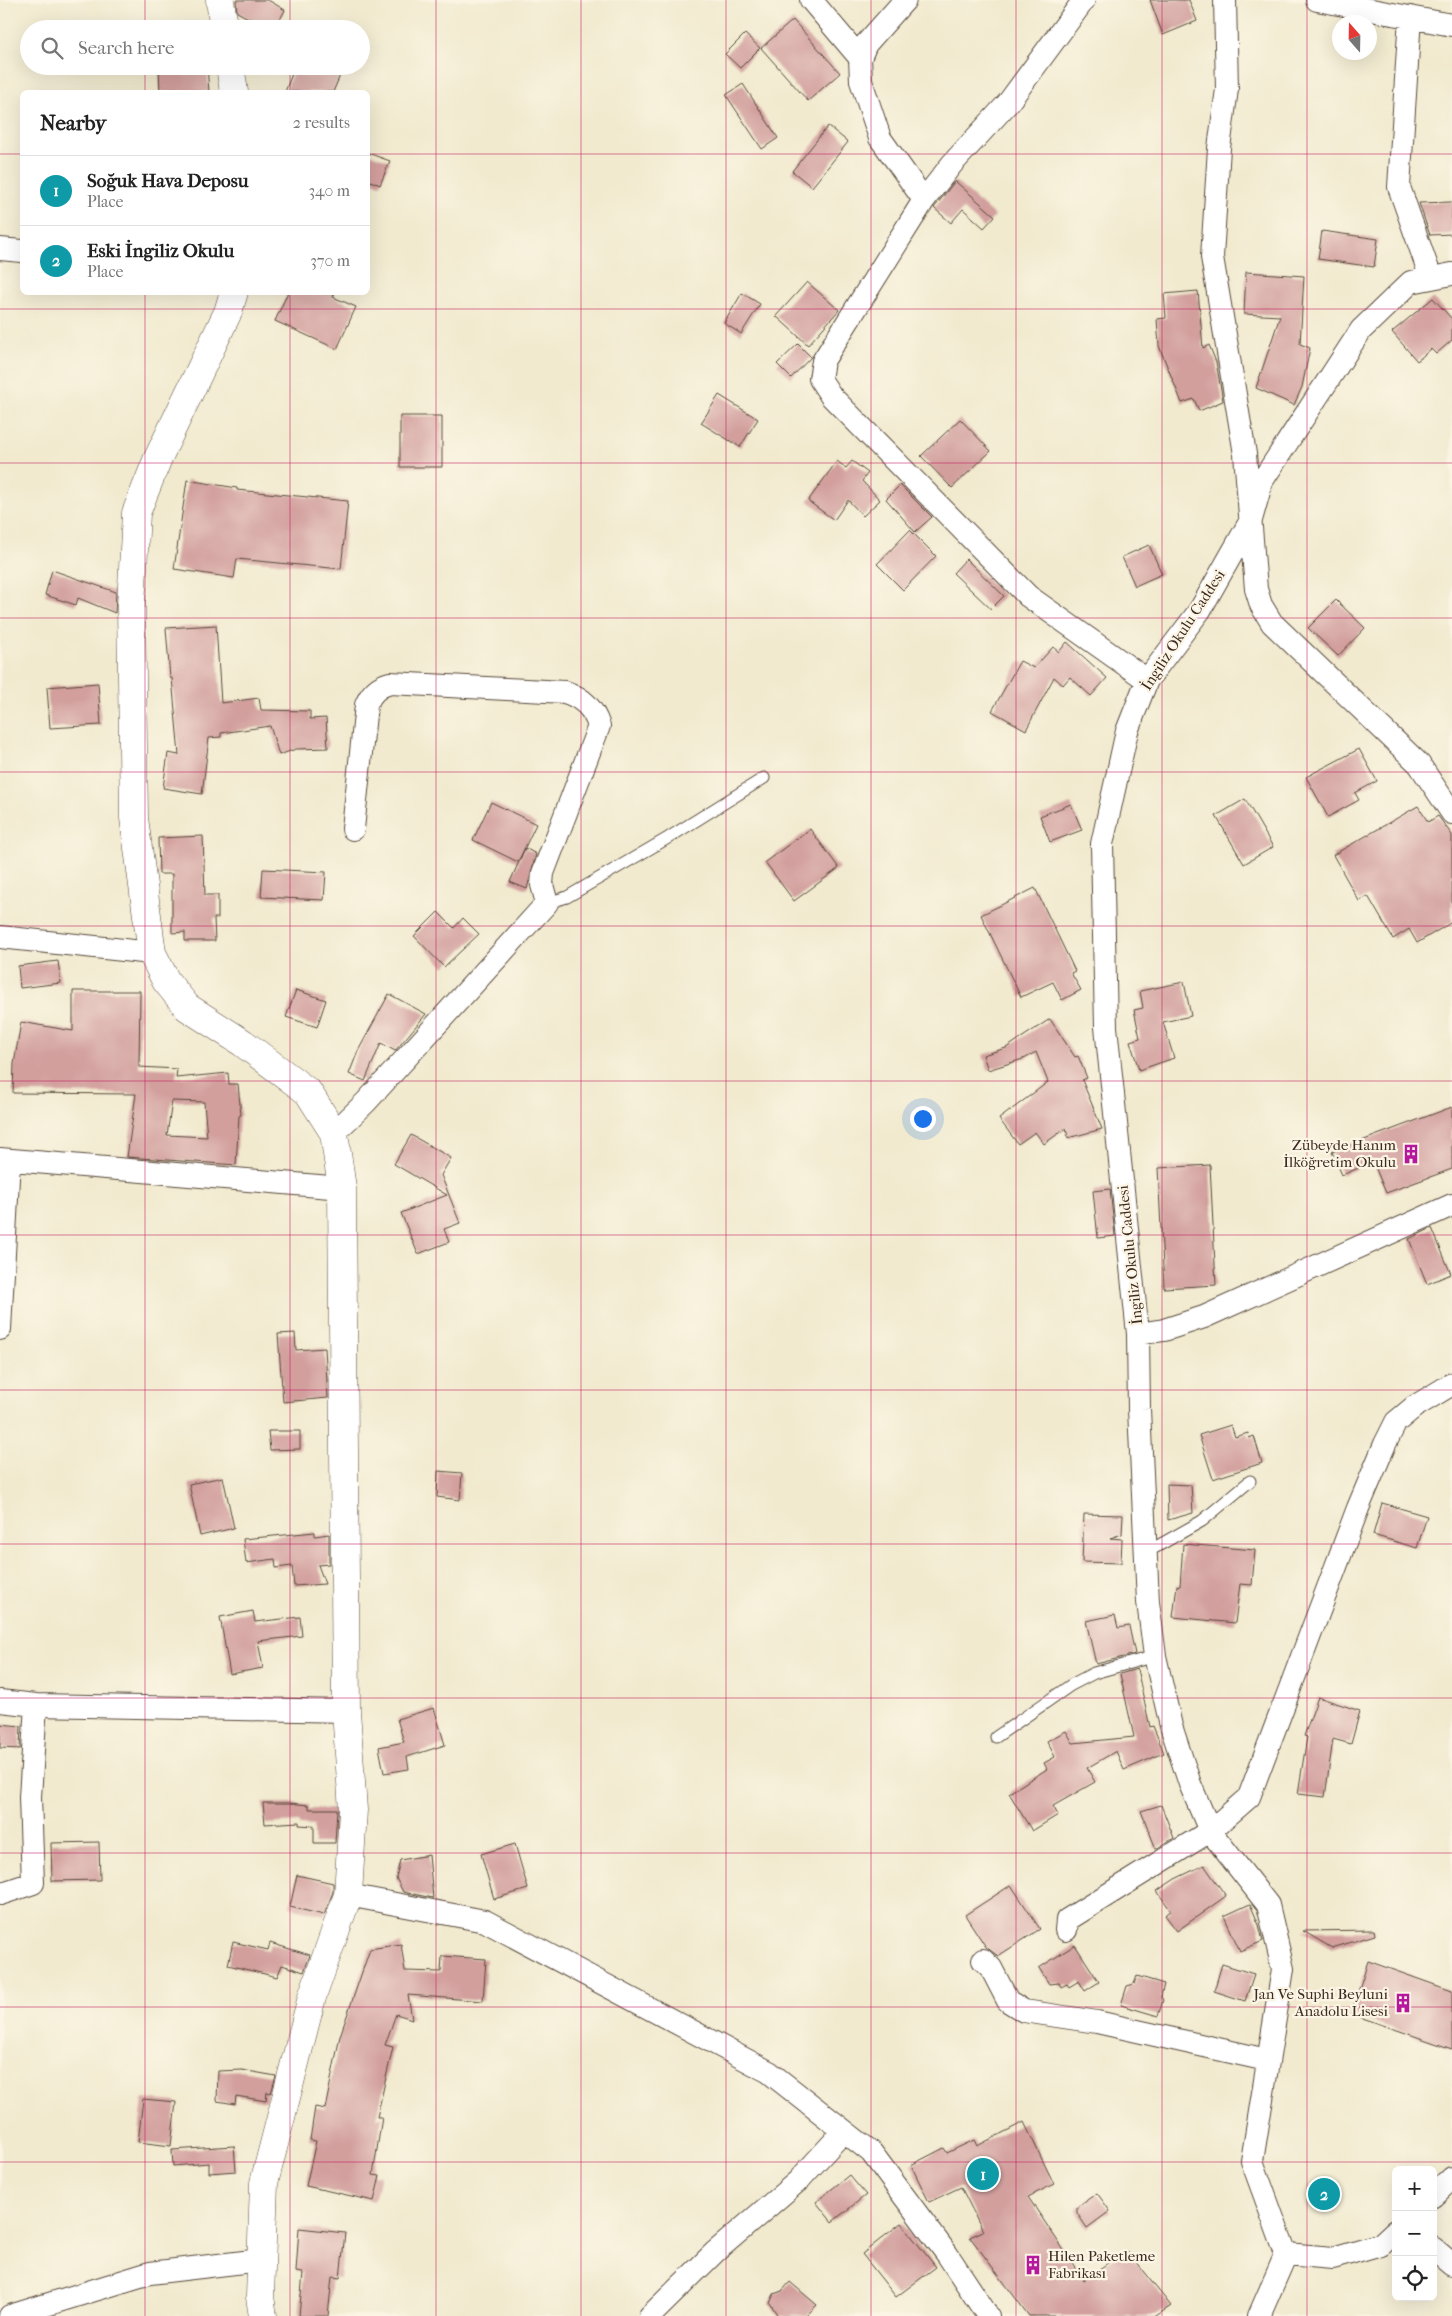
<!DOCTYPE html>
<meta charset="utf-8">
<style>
body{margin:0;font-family:"IM FELL French Canon",serif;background:#f6f6f6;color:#222}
.controls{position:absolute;right:15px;bottom:15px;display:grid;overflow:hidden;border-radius:8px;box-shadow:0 5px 20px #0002}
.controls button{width:45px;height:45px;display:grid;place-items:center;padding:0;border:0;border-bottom:1px solid #e0e0e0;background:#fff;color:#222;font:25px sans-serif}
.compass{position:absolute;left:1332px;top:15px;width:45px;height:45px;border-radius:50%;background:#fff;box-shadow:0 5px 20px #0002;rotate:340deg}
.you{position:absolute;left:922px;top:1118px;width:18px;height:18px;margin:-12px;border:4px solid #fff;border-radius:50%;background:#1a73e8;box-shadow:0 0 0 8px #1a73e833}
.badge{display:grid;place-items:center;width:32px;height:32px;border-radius:50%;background:#0f766e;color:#fff;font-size:16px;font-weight:700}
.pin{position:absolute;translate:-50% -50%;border:2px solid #fff;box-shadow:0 1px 5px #0006}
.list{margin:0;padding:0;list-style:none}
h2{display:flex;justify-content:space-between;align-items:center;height:65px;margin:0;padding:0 20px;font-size:21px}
h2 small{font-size:16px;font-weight:400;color:#767676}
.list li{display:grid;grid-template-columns:32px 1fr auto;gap:15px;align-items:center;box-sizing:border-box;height:70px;padding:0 20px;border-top:1px solid #e0e0e0}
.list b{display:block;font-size:19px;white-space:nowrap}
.list p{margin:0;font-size:16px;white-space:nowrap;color:#767676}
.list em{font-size:16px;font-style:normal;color:#767676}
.icon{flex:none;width:28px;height:28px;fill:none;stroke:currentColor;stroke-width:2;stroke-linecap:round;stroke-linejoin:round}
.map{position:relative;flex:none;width:1452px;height:2316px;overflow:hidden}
.search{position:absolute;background:#fff;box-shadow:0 5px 20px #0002;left:20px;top:20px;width:350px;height:55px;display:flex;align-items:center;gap:12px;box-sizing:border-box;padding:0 18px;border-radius:28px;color:#767676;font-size:19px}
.panel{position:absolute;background:#fff;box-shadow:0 5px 20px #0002;left:20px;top:90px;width:350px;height:205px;border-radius:8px}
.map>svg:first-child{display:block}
.building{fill:#d29f9d;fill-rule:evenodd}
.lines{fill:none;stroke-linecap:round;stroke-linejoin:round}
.lane-casing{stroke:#564739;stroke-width:13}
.street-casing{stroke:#564739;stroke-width:24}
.secondary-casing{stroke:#564739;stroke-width:29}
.lane{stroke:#fff;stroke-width:11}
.street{stroke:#fff;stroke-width:22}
.secondary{stroke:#fff;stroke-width:28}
.grid{fill:none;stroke:#c2185b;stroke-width:1;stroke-opacity:0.55}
.labels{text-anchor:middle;stroke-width:4.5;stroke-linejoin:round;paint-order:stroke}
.street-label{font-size:15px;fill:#3b2a1e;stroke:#fcf5e5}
.poi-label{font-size:15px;fill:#3b2a1e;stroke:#fcf5e5;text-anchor:end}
</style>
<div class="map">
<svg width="1452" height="2316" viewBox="0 0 1452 2316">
<rect width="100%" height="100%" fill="#fcf5e5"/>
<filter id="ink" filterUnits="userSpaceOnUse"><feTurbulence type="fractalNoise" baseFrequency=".02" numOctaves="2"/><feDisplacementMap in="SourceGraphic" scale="10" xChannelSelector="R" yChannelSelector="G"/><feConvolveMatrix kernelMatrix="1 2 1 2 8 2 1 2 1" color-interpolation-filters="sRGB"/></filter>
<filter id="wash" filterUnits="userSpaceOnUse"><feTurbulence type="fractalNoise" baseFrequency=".0096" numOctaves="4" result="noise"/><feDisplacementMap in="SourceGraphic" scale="20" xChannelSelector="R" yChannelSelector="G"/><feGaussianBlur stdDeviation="1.12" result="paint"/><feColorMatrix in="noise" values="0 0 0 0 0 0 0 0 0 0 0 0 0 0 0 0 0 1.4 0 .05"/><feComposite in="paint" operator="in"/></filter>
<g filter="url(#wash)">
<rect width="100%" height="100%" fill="#f1eacf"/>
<g id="blocks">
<path class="building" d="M 236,0 L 268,0 L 285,10 L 275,29 L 269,29 L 237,12 Z
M 1150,0 L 1189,0 L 1197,21 L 1163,35 Z
M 793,20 L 840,73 L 808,101 L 761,48 Z
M 745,34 L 760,48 L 740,68 L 725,54 Z
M 207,66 L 209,92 L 160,92 L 159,68 Z
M 295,66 L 344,66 L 333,92 L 285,92 Z
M 743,84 L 778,138 L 762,149 L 726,95 Z
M 828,126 L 848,142 L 812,187 L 792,171 Z
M 368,153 L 390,161 L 380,185 L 368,180 Z
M 955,181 L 995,216 L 984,228 L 963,209 L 951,223 L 934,208 Z
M 1452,202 L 1452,234 L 1430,235 L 1419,203 Z
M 1322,231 L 1378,239 L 1374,267 L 1318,259 Z
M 1246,272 L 1304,276 L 1300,344 L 1310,348 L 1302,387 L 1294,405 L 1256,388 L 1280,316 L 1244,314 Z
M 807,282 L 839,310 L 808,345 L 776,316 Z
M 1198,291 L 1203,348 L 1209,345 L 1216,362 L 1223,401 L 1199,411 L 1194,399 L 1182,403 L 1159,346 L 1157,319 L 1166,318 L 1164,294 Z
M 288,292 L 335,292 L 333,297 L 356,307 L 337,349 L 275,321 Z
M 742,293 L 760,304 L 741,334 L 724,323 Z
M 1433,298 L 1452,319 L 1452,340 L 1436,354 L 1431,349 L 1417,361 L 1392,332 Z
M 798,344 L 811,357 L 791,378 L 777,364 Z
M 719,395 L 758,419 L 740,447 L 701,423 Z
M 400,416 L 442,416 L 442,467 L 400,467 Z
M 960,419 L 991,451 L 952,488 L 921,456 Z
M 837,461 L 846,468 L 852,461 L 868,473 L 862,481 L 880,500 L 863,516 L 848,500 L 834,520 L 808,501 Z
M 187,480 L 237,488 L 237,490 L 348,501 L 341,569 L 237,559 L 234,578 L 174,569 Z
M 900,485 L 932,517 L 915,532 L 886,499 Z
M 910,530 L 936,556 L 903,590 L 877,564 Z
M 1149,545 L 1162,574 L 1135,586 L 1122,557 Z
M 966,559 L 1004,596 L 991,609 L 953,573 Z
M 52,570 L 116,592 L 115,613 L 78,598 L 76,605 L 45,595 Z
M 1336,600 L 1365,628 L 1338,656 L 1308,628 Z
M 216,625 L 221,703 L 259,698 L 261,710 L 310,711 L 310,719 L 326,718 L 328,748 L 296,749 L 279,755 L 270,726 L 221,733 L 221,737 L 209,738 L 202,794 L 163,788 L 168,753 L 179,755 L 172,678 L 170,678 L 166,628 Z
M 1067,642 L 1107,678 L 1091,696 L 1070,677 L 1063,685 L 1054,677 L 1026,730 L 992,711 L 1020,661 L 1034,668 L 1053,647 L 1059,652 Z
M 98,683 L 101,725 L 50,728 L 47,687 Z
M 1359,749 L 1377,781 L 1355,793 L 1359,800 L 1328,817 L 1306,777 Z
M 1245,799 L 1273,847 L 1244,864 L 1216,816 Z
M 491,802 L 536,824 L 518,862 L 473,840 Z
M 1071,804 L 1082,830 L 1050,842 L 1040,816 Z
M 1418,806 L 1428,822 L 1438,816 L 1452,835 L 1452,922 L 1417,943 L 1409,929 L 1393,939 L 1368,896 L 1359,901 L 1333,855 Z
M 810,829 L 839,868 L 794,901 L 765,862 Z
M 203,836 L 205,895 L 218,895 L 218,918 L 214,918 L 215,941 L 185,941 L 185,932 L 172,933 L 172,874 L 159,874 L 158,838 Z
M 525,848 L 536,854 L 527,889 L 510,882 Z
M 263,869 L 326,872 L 324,900 L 261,897 Z
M 1035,888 L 1075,971 L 1071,973 L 1081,990 L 1062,1000 L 1053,982 L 1021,997 L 981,915 Z
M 438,912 L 454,928 L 463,918 L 479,934 L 444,967 L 414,936 Z
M 58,961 L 61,983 L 20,988 L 18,966 Z
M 1184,982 L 1191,1016 L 1163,1022 L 1174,1058 L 1139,1070 L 1130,1041 L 1140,1038 L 1134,1010 L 1143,1008 L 1140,991 Z
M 296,990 L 326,1000 L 317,1027 L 286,1017 Z
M 73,991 L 140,991 L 139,1067 L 177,1069 L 176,1078 L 228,1073 L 229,1084 L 238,1084 L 241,1115 L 239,1116 L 236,1165 L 127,1157 L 136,1094 L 13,1093 L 14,1064 L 21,1022 L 73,1031 ZM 172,1101 L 204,1102 L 207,1137 L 167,1135 Z
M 389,994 L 426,1014 L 395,1051 L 381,1043 L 365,1081 L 349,1074 L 358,1051 Z
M 1050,1019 L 1075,1057 L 1078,1056 L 1087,1078 L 1082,1080 L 1102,1129 L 1068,1138 L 1066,1128 L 1044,1144 L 1035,1132 L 1018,1144 L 999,1119 L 1048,1082 L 1036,1052 L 1026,1058 L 988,1070 L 983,1055 L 1006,1048 Z
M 1452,1107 L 1452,1169 L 1386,1193 L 1373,1162 L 1342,1175 L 1332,1152 Z
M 411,1135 L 451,1158 L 441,1175 L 460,1223 L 444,1229 L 449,1242 L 418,1254 L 401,1213 L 447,1195 L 394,1164 Z
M 1210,1165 L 1216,1285 L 1164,1288 L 1158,1168 Z
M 1110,1189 L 1115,1236 L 1098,1238 L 1093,1191 Z
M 1432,1228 L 1451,1274 L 1427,1284 L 1409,1239 Z
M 295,1333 L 296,1350 L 325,1348 L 328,1398 L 283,1402 L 278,1334 Z
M 1231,1425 L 1235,1437 L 1248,1433 L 1249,1438 L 1254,1436 L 1262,1463 L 1213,1479 L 1199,1435 Z
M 268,1431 L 300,1431 L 300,1449 L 270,1450 Z
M 438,1471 L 462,1473 L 460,1500 L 437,1497 Z
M 223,1477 L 234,1528 L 200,1536 L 189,1484 Z
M 1167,1484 L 1191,1485 L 1193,1513 L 1168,1520 Z
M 1382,1503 L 1427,1516 L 1417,1548 L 1373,1535 Z
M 1084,1514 L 1123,1515 L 1122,1534 L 1110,1538 L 1122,1539 L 1121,1563 L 1082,1562 Z
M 315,1532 L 315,1536 L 329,1534 L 329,1564 L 318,1565 L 325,1584 L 294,1586 L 292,1566 L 276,1568 L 275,1559 L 246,1563 L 243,1539 Z
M 1183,1544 L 1255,1550 L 1252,1585 L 1240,1584 L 1235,1623 L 1173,1617 L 1177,1585 L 1180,1586 Z
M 253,1611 L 255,1622 L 300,1617 L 302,1636 L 258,1641 L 263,1668 L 230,1674 L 220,1617 Z
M 1115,1615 L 1118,1628 L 1129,1626 L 1135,1654 L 1096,1664 L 1086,1621 Z
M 1137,1669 L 1150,1727 L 1153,1726 L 1164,1753 L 1124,1770 L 1116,1751 L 1087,1768 L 1095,1782 L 1053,1806 L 1058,1815 L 1032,1831 L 1009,1793 L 1047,1769 L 1044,1763 L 1055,1757 L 1047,1741 L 1066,1731 L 1073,1743 L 1134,1737 L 1120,1674 Z
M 1318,1697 L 1360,1711 L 1351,1744 L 1333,1739 L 1325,1797 L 1298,1794 L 1307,1737 L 1304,1736 Z
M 434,1708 L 445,1745 L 407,1757 L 409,1769 L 384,1773 L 379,1747 L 404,1742 L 397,1719 Z
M 0,1724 L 21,1726 L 20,1749 L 0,1748 Z
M 263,1803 L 289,1803 L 309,1805 L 309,1809 L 337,1809 L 335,1843 L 314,1843 L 314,1826 L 299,1825 L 299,1822 L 265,1824 Z
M 1161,1805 L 1174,1838 L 1156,1849 L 1141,1811 Z
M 99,1842 L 100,1880 L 52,1881 L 51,1843 Z
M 515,1844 L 528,1889 L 494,1899 L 481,1854 Z
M 429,1855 L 433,1898 L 403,1892 L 396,1878 L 400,1860 Z
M 1204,1865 L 1226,1896 L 1177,1931 L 1165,1915 L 1171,1911 L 1157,1891 L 1175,1879 Z
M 297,1875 L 333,1883 L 333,1892 L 324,1915 L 290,1907 Z
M 1011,1885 L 1040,1929 L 998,1956 L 986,1947 L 965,1915 Z
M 1250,1904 L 1259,1925 L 1263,1941 L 1240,1951 L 1224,1916 Z
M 1374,1930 L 1375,1935 L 1332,1948 L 1303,1931 Z
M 233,1942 L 268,1950 L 270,1943 L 310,1955 L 304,1972 L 282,1965 L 277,1977 L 228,1965 Z
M 401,1944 L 405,1971 L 441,1972 L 442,1956 L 486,1959 L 483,2001 L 408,1995 L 412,2019 L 396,2014 L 385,2045 L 393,2047 L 377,2117 L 382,2117 L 373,2175 L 380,2176 L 374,2201 L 306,2186 L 316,2141 L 310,2140 L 315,2107 L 325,2109 L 340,2036 L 370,1949 Z
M 1075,1945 L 1099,1982 L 1085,1991 L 1079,1981 L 1069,1987 L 1067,1984 L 1061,1987 L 1059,1983 L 1049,1984 L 1039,1968 Z
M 1368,1961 L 1452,1991 L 1452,2049 L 1351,2014 Z
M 1222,1964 L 1254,1974 L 1245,2001 L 1214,1991 Z
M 1137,1976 L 1164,1984 L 1161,1997 L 1163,2000 L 1158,2016 L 1121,2005 L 1127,1986 L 1134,1984 Z
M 242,2070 L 276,2076 L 271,2093 L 267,2092 L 266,2101 L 236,2096 L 235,2104 L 217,2101 L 218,2071 Z
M 143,2099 L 176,2102 L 171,2146 L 138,2142 Z
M 1024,2122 L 1054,2184 L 1028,2197 L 1084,2280 L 1126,2250 L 1171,2306 L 1156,2316 L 1029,2316 L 970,2237 L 983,2231 L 961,2187 L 929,2202 L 911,2165 L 944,2148 L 947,2153 L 974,2140 L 977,2146 Z
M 234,2146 L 236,2171 L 209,2173 L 209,2163 L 173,2166 L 172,2150 Z
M 849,2175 L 866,2195 L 832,2222 L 816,2202 Z
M 1097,2193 L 1110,2211 L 1087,2228 L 1077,2213 L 1077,2207 Z
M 901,2223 L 936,2267 L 896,2297 L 862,2254 Z
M 299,2228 L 345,2233 L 340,2278 L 332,2277 L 328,2316 L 299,2316 L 303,2273 L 296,2272 Z
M 790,2282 L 817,2305 L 806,2316 L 778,2316 L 770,2303 L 774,2294 L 782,2291 Z"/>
</g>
</g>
<g filter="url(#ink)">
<use href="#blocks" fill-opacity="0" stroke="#564739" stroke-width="1"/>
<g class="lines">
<defs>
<path id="lane" d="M 547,903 L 567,897 L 668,838 L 764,778
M 1147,1552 L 1202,1521 L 1250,1481
M 996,1737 L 1071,1685 L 1094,1673 L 1155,1656"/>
<path id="street" d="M 811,0 L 860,58
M 905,0 L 866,44 L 860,58 L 861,81 L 880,138 L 924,200
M 1084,0 L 1008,103 L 952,164 L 924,200 L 823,361 L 820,379 L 831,396 L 1028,596 L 1147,680
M 1225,0 L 1227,89 L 1219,148 L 1212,257 L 1245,454 L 1256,589 L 1261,605 L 1272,623 L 1419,764 L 1452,813
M 1317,0 L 1452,25
M 1410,17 L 1399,187 L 1431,278
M 0,249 L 22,251
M 0,937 L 152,953
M 334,1133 L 366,1102 L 547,903 L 542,885 L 543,873 L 599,726 C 593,708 583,698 565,692 L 390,683 C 378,686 371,693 366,705 L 353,829
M 0,1159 L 342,1188
M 0,1329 L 9,1160
M 1138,1334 L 1164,1330 L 1204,1317 L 1452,1205
M 0,1701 L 36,1705 L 346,1711
M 0,1894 L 33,1883 L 30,1797 L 36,1705
M 348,1895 L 485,1921 L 769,2072 L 871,2152 L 947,2254 L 988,2316
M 1066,1930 L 1067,1920 L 1210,1831 L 1249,1797 L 1358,1508 L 1385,1444 L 1396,1422 L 1414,1407 L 1452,1384
M 983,1960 L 991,1968 L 1008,2001 L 1024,2011 L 1097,2022 L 1267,2060
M 1433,2196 L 1452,2178
M 1433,2248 L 1452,2264
M 1286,2254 L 1333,2258 L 1381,2244 L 1396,2230
M 10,2316 L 150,2273 L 261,2260
M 650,2316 L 715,2252 L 798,2181 L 844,2131
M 1259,2316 L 1286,2254 L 1252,2161 L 1283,1969 L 1268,1905 L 1210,1831 L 1190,1784 L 1171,1726 L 1155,1656 L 1148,1602 L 1139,1409 L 1138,1334 L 1106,1027 L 1102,844 L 1127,731 L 1147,680 L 1200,610 L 1251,520 L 1262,481 L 1361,330 L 1411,282 L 1452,274"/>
<path id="secondary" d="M 220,0 L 224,29
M 230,66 L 234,92
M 234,292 L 228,312 L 158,458 L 136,513 L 131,605 L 134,818 L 152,953 L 166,981 L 187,1007 L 243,1043 L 308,1092 L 334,1133 L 342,1188 L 346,1711 L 353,1810 L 348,1895 L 312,1997 L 264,2183 L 260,2297 L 263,2316"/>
</defs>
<use href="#lane" class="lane-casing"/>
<use href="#street" class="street-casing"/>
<use href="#secondary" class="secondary-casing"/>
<use href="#lane" class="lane"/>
<use href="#street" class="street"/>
<use href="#secondary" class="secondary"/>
</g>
</g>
<path class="grid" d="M 145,0 L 145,29M 290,0 L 290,29M 436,0 L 436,2316M 581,0 L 581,2316M 726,0 L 726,2316M 871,0 L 871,2316M 1016,0 L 1016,2316M 1162,0 L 1162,2316M 1307,0 L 1307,2316M 145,66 L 145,92M 290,66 L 290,92M 0,154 L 22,154M 368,154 L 1452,154M 145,292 L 145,2316M 290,292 L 290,2316M 0,309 L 1452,309M 0,463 L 1452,463M 0,618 L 1452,618M 0,772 L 1452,772M 0,926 L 1452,926M 0,1081 L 1452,1081M 0,1235 L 1452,1235M 0,1390 L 1452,1390M 0,1544 L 1452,1544M 0,1698 L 1452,1698M 0,1853 L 1452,1853M 0,2007 L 1452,2007M 0,2162 L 1452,2162"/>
<defs>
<symbol id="building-bare" viewBox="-9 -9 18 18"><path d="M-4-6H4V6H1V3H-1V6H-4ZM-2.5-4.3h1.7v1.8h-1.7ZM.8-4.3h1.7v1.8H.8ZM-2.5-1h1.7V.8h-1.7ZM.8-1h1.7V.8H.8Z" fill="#b5179e" stroke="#fcf5e5" stroke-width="2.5" paint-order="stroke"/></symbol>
</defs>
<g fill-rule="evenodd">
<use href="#building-bare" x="1397" y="1140" width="28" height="28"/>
<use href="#building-bare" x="1389" y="1989" width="28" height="28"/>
<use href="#building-bare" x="1019" y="2251" width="28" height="28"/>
</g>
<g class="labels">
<g class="street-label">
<text transform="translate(1183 630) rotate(-57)" y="5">İngiliz Okulu Caddesi</text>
<text transform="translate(1130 1255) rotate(-96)" y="5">İngiliz Okulu Caddesi</text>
</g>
<g class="poi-label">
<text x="1396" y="1150">Zübeyde Hanım<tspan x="1396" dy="17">İlköğretim Okulu</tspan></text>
<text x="1388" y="1999">Jan Ve Suphi Beyluni<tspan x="1388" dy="17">Anadolu Lisesi</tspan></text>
<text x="1048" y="2261" text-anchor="start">Hilen Paketleme<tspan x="1048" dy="17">Fabrikası</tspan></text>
</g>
</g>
</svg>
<div class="controls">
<button>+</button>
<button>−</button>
<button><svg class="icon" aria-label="locate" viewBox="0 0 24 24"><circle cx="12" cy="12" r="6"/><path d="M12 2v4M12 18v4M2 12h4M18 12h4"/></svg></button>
</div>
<svg class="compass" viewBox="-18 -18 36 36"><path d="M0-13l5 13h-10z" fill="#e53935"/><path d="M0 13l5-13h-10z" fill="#767676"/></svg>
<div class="you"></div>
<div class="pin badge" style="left:983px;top:2174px;background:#0f9aa8">1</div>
<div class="pin badge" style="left:1324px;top:2194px;background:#0f9aa8">2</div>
<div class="search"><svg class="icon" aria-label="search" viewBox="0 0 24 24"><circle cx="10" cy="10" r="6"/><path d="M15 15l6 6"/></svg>Search here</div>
<section class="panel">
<h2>Nearby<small>2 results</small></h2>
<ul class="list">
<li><span class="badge" style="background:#0f9aa8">1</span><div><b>Soğuk Hava Deposu</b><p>Place</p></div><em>340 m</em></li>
<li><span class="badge" style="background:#0f9aa8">2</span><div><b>Eski İngiliz Okulu</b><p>Place</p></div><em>370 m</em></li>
</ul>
</section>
</div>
